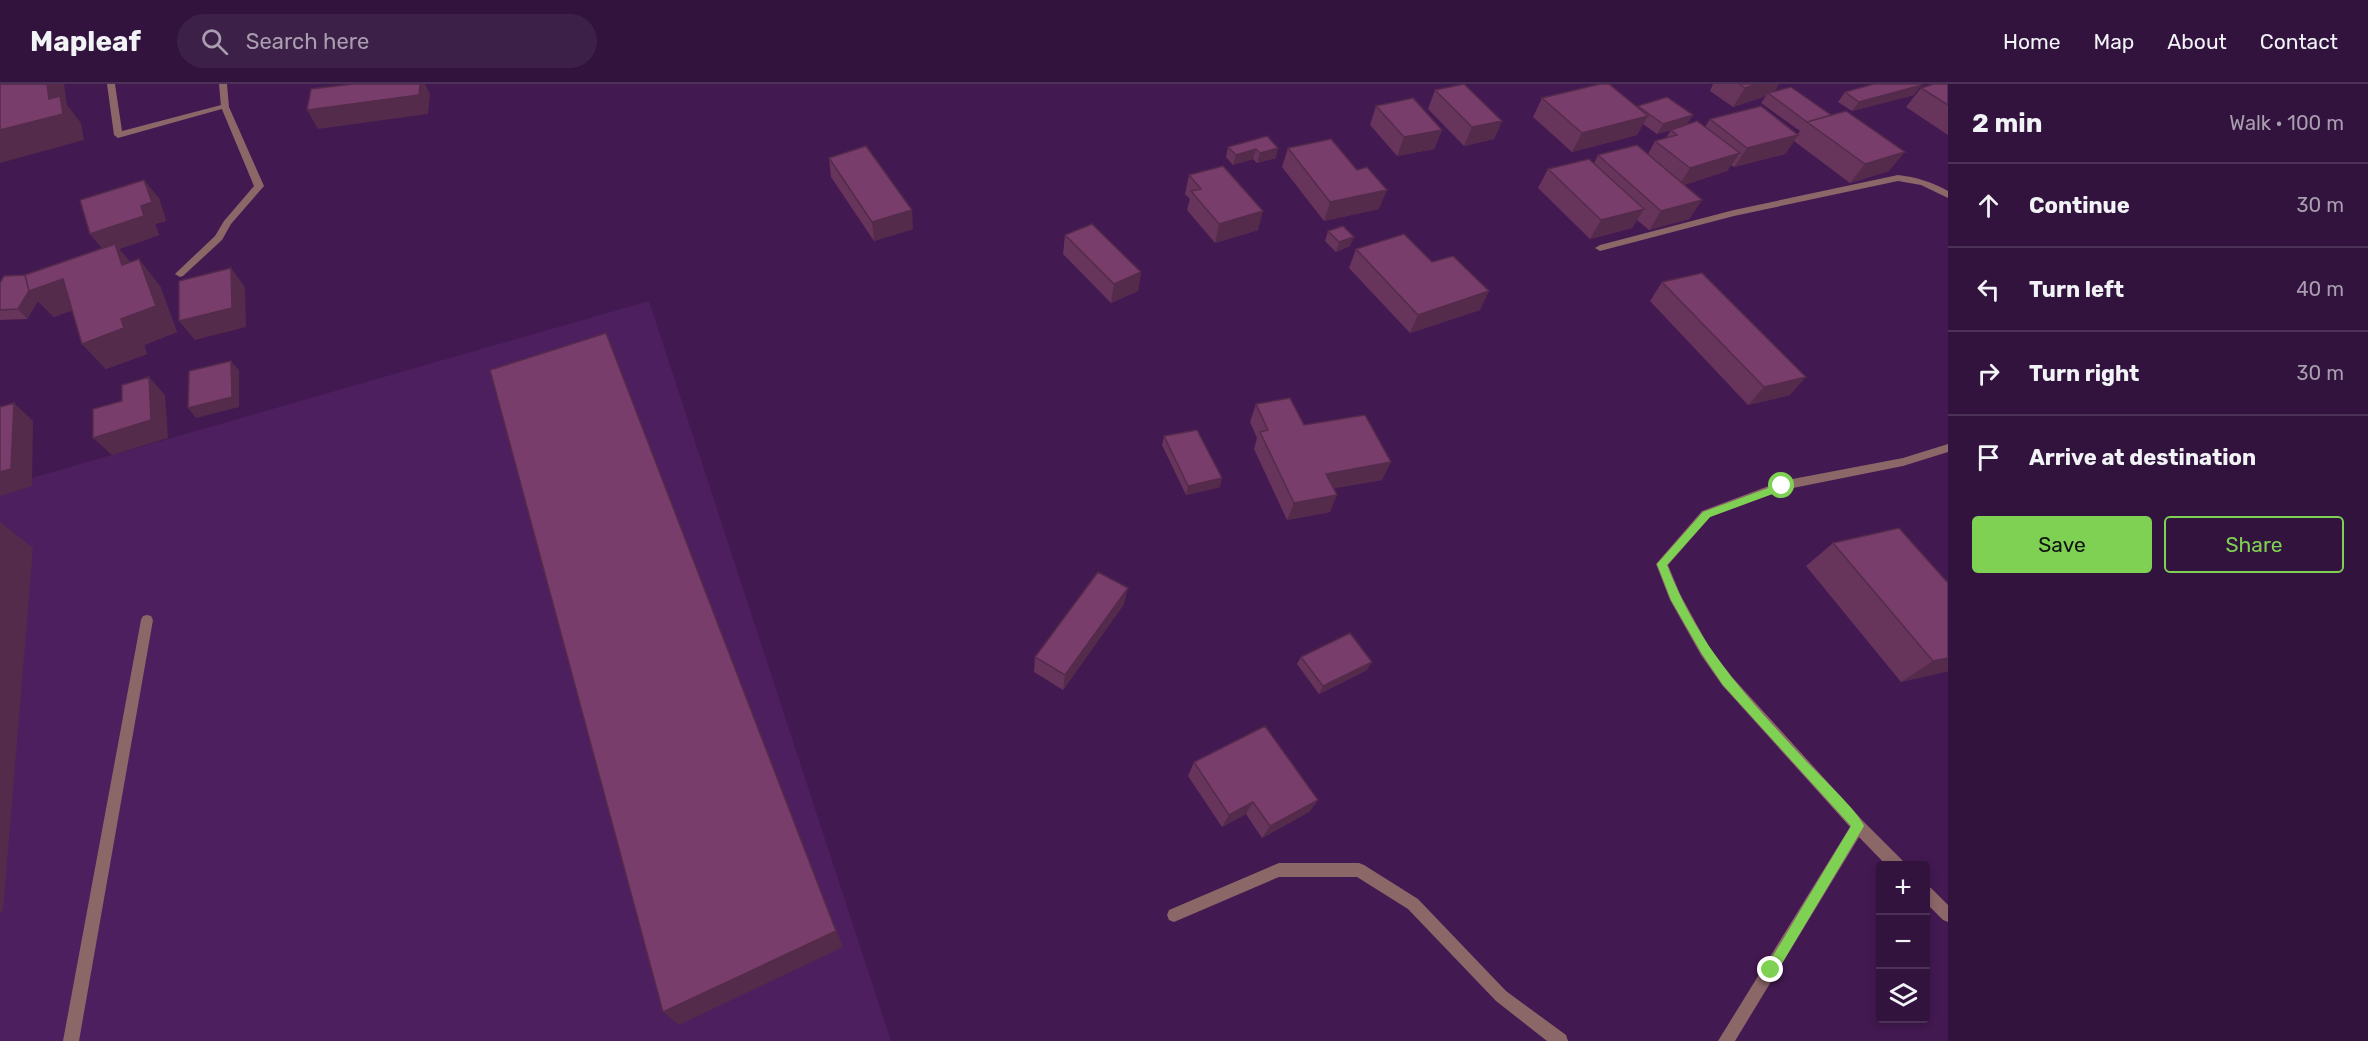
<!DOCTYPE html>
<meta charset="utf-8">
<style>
body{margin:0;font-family:Rubik,sans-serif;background:#3d2048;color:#f1f3f6}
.controls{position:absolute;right:18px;bottom:18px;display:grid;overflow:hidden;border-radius:6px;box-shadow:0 3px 9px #0003}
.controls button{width:54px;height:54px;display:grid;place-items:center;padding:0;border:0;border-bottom:2px solid #4d3257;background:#32133d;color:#f1f3f6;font:30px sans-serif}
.stop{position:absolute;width:18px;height:18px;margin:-14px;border:4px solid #7ed153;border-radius:50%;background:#fff}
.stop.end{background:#7ed153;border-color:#fff;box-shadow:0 2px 6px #0008}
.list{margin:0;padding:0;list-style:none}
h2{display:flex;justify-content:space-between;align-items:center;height:78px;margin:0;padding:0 24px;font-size:26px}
h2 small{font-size:20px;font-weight:400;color:#a89eb0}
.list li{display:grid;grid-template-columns:39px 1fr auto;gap:18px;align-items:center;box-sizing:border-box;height:84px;padding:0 24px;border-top:2px solid #4d3257}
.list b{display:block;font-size:22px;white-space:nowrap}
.list em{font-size:20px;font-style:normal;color:#a89eb0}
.actions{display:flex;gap:12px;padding:18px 24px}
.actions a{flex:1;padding:14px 0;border:2px solid #7ed153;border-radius:6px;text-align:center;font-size:21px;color:#7ed153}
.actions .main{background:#7ed153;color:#111}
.icon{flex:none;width:33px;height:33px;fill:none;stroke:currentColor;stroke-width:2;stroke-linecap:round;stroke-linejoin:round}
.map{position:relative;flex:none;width:1948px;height:957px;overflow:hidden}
header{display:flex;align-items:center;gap:36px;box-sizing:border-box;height:84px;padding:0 30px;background:#32133d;border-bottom:2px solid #4d3257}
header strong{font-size:28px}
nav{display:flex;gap:33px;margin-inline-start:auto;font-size:21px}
.search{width:420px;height:54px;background:#3d2048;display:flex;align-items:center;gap:15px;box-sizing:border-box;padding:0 21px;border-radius:33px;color:#a89eb0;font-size:22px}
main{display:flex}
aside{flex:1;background:#32133d}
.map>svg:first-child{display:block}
.built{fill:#4e1f5e}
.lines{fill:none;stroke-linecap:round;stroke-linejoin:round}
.service{fill:#8b6768;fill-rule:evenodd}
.minor{fill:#8b6768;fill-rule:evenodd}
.wall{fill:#67345c}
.shaded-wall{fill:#542b4b}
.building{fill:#783d6b;stroke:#542b4b;stroke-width:1.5}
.route{fill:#7ed153}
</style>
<header>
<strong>Mapleaf</strong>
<div class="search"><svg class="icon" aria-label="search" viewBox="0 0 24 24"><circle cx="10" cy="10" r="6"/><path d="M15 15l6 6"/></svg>Search here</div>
<nav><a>Home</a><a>Map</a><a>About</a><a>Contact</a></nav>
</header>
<main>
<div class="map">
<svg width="1948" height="957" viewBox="0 0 1948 957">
<rect width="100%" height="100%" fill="#431951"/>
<path class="built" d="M 649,217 L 891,957 L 0,957 L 0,403 Z"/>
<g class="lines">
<path class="service" d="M 107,0 L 115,0 L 122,47 L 225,20 L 229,23 L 118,54 L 114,51 Z
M 147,531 L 151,532 L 153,536 L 79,957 L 63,957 L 141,536 L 143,532 Z"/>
<path class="minor" d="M 219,0 L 227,0 L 229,23 L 264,102 L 231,140 L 222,156 L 183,192 L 180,193 L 175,190 L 177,188 L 215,152 L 224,137 L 254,102 L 221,23 Z
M 1898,91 C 1916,93 1932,98 1948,107 L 1948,114 L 1921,101 L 1898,97 L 1734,132 L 1600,167 L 1595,164 L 1600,161 L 1734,126 Z
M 1948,360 L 1948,368 L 1903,382 L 1783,406 L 1710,433 L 1668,481 L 1680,510 L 1709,563 L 1732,593 L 1863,737 L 1903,777 L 1905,782 L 1887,782 L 1859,753 L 1735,957 L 1718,957 L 1850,743 L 1722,601 L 1701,571 L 1670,516 L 1656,480 L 1702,427 L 1782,397 L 1903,374 Z
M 1279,779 L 1359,779 L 1364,781 L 1418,815 L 1506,907 L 1566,951 L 1568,957 L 1547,957 L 1496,917 L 1408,825 L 1357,793 L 1279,793 L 1174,838 L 1169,836 L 1167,831 L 1169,826 Z
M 1926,802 L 1931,804 L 1948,821 L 1948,838 L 1943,836 L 1926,819 Z"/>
</g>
<path class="wall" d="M 1713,0 L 1779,0 L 1774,8 L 1889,87 L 1850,99 L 1794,57 L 1785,70 L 1734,83 L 1731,81 L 1727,87 L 1684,101 L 1702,116 L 1689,135 L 1649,146 L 1637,136 L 1632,144 L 1590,155 L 1538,104 L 1548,85 L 1594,79 L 1598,71 L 1648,70 L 1655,57 L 1666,54 L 1671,46 L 1657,50 L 1643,40 L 1637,51 L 1572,68 L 1533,33 L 1542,14 L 1637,23 L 1638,22 L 1693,31 L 1686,41 L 1705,43 L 1710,35 L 1798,50 L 1800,47 L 1761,19 L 1766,12 L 1733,23 L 1710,7 Z
M 1948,0 L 1948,51 L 1906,23 L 1921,4 Z
M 1435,6 L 1502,37 L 1494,55 L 1464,62 L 1428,25 Z
M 1845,8 L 1914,11 L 1852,27 L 1838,18 Z
M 1376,22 L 1442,46 L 1434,65 L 1397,72 L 1370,41 Z
M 1267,52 L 1276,74 L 1257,79 L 1253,75 L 1233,81 L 1226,73 L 1228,63 Z
M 1288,64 L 1357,86 L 1379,125 L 1324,137 L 1282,83 Z
M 829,74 L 913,145 L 874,157 L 831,93 Z
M 1189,91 L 1258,146 L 1215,159 L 1187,126 L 1190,115 L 1185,110 Z
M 159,114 L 166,137 L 155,140 L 159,151 L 119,165 L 130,178 L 160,202 L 177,248 L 144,261 L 147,270 L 106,285 L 82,260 L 72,226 L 54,233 L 38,217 L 27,235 L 0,236 L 0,199 L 102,164 L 90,150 Z
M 1328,147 L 1350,162 L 1336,168 L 1325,157 Z
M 1065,151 L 1141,188 L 1138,207 L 1111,219 L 1063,170 Z
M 1356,165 L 1480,226 L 1410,249 L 1349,184 Z
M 1662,198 L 1790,311 L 1748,321 L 1650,217 Z
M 1256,320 L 1382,396 L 1334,404 L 1330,428 L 1287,436 L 1254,365 L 1257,354 L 1250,338 Z
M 1164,352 L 1220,403 L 1186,411 L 1162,361 Z
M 1833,459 L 1948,587 L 1901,598 L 1806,482 Z
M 1124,520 L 1063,606 L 1034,588 L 1035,573 Z
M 1301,573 L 1367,586 L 1319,610 L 1297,580 Z
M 1194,678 L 1318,716 L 1309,728 L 1262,754 L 1246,730 L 1222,743 L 1188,692 Z"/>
<path class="shaded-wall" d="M 47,0 L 64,0 L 67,21 L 81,39 L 84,56 L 0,79 L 0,46 L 49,15 Z
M 420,0 L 425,0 L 430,10 L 428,30 L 318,45 L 307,26 Z
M 1757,0 L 1779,0 L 1773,10 L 1768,9 L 1766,12 L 1733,23 L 1745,4 Z
M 1922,1 L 1914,11 L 1852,27 L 1859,18 Z
M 1693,31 L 1686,41 L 1657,50 L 1663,40 Z
M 1648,32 L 1637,51 L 1572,68 L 1582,49 Z
M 1502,37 L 1494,55 L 1464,62 L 1472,43 Z
M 1442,46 L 1434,65 L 1397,72 L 1404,53 Z
M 1798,51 L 1785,70 L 1734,83 L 1747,64 Z
M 1278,64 L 1276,74 L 1257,79 L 1260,69 Z
M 1256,65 L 1253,75 L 1233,81 L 1236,71 Z
M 1905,68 L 1889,87 L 1850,99 L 1865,80 Z
M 1740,69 L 1727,87 L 1678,103 L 1690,84 Z
M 144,96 L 159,114 L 166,137 L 155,140 L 159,151 L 119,165 L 137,186 L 143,208 L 106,169 L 90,150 L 141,122 Z
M 1387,106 L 1379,125 L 1324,137 L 1330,118 Z
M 1702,116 L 1689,135 L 1649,146 L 1661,127 Z
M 1644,125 L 1632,144 L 1590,155 L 1601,136 Z
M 912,126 L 913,145 L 874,157 L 872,138 Z
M 1263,127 L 1258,146 L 1215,159 L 1219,140 Z
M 1354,153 L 1350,162 L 1336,168 L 1339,158 Z
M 139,175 L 160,202 L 177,248 L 144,261 L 147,270 L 106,285 L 82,260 L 121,235 Z
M 231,184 L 245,203 L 246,243 L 195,256 L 179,237 Z
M 1141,188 L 1138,207 L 1111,219 L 1114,200 Z
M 39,190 L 63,195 L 87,221 L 54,233 L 38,217 L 27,235 L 18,225 Z
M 1489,207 L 1480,226 L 1410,249 L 1418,231 Z
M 231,277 L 239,286 L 239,323 L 196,334 L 188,324 Z
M 618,280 L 843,863 L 679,941 L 663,928 Z
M 149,293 L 165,311 L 168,354 L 112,371 L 93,354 Z
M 1806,293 L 1790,311 L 1748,321 L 1764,303 Z
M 14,319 L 33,337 L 32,402 L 0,412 L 0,388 Z
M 1391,378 L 1382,396 L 1319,407 L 1326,390 Z
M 1222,394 L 1220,403 L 1186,411 L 1188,402 Z
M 1337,411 L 1330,428 L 1287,436 L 1294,419 Z
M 0,438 L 33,464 L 3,827 L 0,828 Z
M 1128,504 L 1124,520 L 1063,606 L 1065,591 Z
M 1948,574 L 1948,587 L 1901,598 L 1933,577 Z
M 1372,578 L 1367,586 L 1319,610 L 1323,602 Z
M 1318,716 L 1309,728 L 1262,754 L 1270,742 Z
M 1253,718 L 1246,730 L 1222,743 L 1229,731 Z"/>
<path class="building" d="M 0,0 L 47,0 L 49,15 L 60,12 L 63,30 L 0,46 Z
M 353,0 L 420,0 L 419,11 L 307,26 L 311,5 Z
M 1464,0 L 1502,37 L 1472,43 L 1435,6 Z
M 1600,0 L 1609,0 L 1648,32 L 1582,49 L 1542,14 Z
M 1739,0 L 1757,0 L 1745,4 Z
M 1874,0 L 1920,0 L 1922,1 L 1859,18 L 1845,8 Z
M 1934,0 L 1948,0 L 1948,21 L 1921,4 Z
M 1791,3 L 1831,31 L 1807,38 L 1768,9 Z
M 1667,13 L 1693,31 L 1663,40 L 1638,22 Z
M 1413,14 L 1442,46 L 1404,53 L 1376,22 Z
M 1761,22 L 1798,51 L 1747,64 L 1710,35 Z
M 1846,27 L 1905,68 L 1865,80 L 1807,38 Z
M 1697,37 L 1740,69 L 1690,84 L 1655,57 L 1677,51 L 1671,46 Z
M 1267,52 L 1278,64 L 1260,69 L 1256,65 L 1236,71 L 1228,63 Z
M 1331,55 L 1357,86 L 1367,83 L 1387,106 L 1330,118 L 1288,64 Z
M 1637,61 L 1702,116 L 1661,127 L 1598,71 Z
M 866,62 L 912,126 L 872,138 L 829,74 Z
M 1589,75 L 1644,125 L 1601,136 L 1548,85 Z
M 1223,82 L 1263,127 L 1219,140 L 1191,107 L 1201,105 L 1189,91 Z
M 144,96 L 152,118 L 141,122 L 144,132 L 90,150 L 80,116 Z
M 1092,140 L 1141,188 L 1114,200 L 1065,151 Z
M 1343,142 L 1354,153 L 1339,158 L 1328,147 Z
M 1404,150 L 1432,178 L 1453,172 L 1489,207 L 1418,231 L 1356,165 Z
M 115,160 L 122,181 L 139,175 L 156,222 L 121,235 L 124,244 L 82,260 L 63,195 L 29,207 L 25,191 Z
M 231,184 L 232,224 L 179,237 L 179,197 Z
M 1702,189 L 1806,293 L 1764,303 L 1662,198 Z
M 25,191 L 29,207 L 18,225 L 0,226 L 0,199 L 4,192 Z
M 606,249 L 836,847 L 663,928 L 490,286 Z
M 231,277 L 232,313 L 188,324 L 189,287 Z
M 149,293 L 151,336 L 93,354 L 93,325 L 122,317 L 122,301 Z
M 1290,314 L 1304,341 L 1365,331 L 1391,378 L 1326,390 L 1337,411 L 1294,419 L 1260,348 L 1268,346 L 1256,320 Z
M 14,319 L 11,385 L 0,388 L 0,323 Z
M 1197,346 L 1222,394 L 1188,402 L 1164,352 Z
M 1899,444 L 1948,499 L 1948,574 L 1933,577 L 1833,459 Z
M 1098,488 L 1128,504 L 1065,591 L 1035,573 Z
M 1350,549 L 1372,578 L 1323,602 L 1301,573 Z
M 1265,642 L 1318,716 L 1270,742 L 1253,718 L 1229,731 L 1194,678 Z"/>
<path class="route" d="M 1782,399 L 1786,400 L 1786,405 L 1710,433 L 1667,481 C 1699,564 1747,613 1806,677 C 1820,692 1857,726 1864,742 L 1775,891 L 1771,893 L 1767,891 L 1767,882 L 1851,742 L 1723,601 L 1702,570 L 1671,516 L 1657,480 L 1703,428 Z"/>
</svg>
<div class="controls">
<button>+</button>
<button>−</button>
<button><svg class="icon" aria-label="layers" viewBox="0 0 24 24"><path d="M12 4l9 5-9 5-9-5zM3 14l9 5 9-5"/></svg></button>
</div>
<div class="stop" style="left:1782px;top:402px"></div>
<div class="stop end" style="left:1771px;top:886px"></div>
</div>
<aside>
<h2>2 min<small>Walk · 100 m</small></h2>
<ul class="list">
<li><svg class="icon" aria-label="ahead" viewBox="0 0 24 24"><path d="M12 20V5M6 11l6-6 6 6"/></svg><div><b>Continue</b></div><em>30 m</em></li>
<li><svg class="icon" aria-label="left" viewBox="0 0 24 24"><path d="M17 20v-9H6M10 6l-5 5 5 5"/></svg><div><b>Turn left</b></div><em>40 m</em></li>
<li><svg class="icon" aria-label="right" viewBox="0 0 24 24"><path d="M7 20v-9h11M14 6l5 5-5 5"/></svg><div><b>Turn right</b></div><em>30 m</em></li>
<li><svg class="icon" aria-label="arrive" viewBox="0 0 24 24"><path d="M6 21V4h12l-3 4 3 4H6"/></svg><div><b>Arrive at destination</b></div></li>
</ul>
<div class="actions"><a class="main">Save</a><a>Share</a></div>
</aside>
</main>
